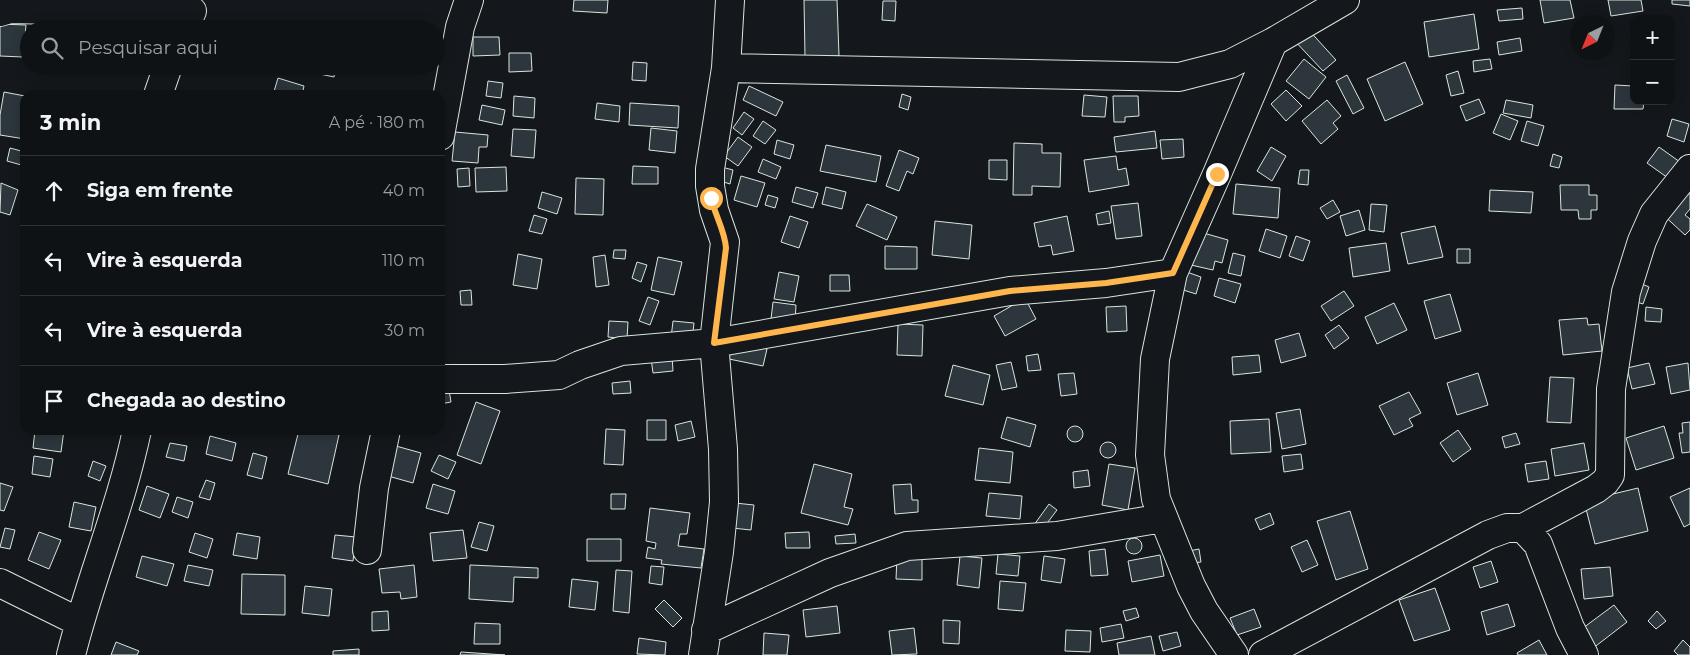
<!DOCTYPE html>
<html lang="pt">
<meta charset="utf-8">
<style>
body{margin:0;font-family:Montserrat,sans-serif;background:#181b1e;color:#f1f3f6}
.controls{position:absolute;right:15px;top:15px;display:grid;overflow:hidden;border-radius:10px;box-shadow:0 2px 12px #0003}
.controls button{width:45px;height:45px;display:grid;place-items:center;padding:0;border:0;border-bottom:1px solid #2f3234;background:#0f1215;color:#f1f3f6;font:25px sans-serif}
.compass{position:absolute;left:1570px;top:15px;width:45px;height:45px;border-radius:50%;background:#0f1215;box-shadow:0 2px 12px #0003;rotate:223deg}
.stop{position:absolute;width:15px;height:15px;margin:-11px;border:4px solid #ffb74d;border-radius:50%;background:#fff}
.stop.end{background:#ffb74d;border-color:#fff;box-shadow:0 1px 5px #0008}
.list{margin:0;padding:0;list-style:none}
h2{display:flex;justify-content:space-between;align-items:center;height:65px;margin:0;padding:0 20px;font-size:21px}
h2 small{font-size:16px;font-weight:400;color:#9b9ea0}
.list li{display:grid;grid-template-columns:32px 1fr auto;gap:15px;align-items:center;box-sizing:border-box;height:70px;padding:0 20px;border-top:1px solid #2f3234}
.list b{display:block;font-size:19px;white-space:nowrap}
.list em{font-size:16px;font-style:normal;color:#9b9ea0}
.icon{flex:none;width:28px;height:28px;fill:none;stroke:currentColor;stroke-width:2;stroke-linecap:round;stroke-linejoin:round}
.map{position:relative;flex:none;width:1690px;height:655px;overflow:hidden}
.search{position:absolute;background:#0f1215;box-shadow:0 2px 12px #0003;left:20px;top:20px;width:425px;height:55px;display:flex;align-items:center;gap:12px;box-sizing:border-box;padding:0 18px;border-radius:28px;color:#9b9ea0;font-size:19px}
.panel{position:absolute;background:#0f1215;box-shadow:0 2px 12px #0003;left:20px;top:90px;width:425px;height:345px;border-radius:15px}
.map>svg:first-child{display:block}
.building{fill:#2c363c;stroke:#d8e6dc}
.lines{fill:none;stroke-linecap:round;stroke-linejoin:round}
.minor-casing{stroke:#d8e6dc;stroke-width:30}
.minor{stroke:#14181c;stroke-width:28}
.route{stroke:#ffb74d;stroke-width:6}
</style>
<div class="map">
<svg width="1690" height="655" viewBox="0 0 1690 655">
<rect width="100%" height="100%" fill="#14181c"/>
<path class="building" d="M 574,0 L 608,0 L 607,13 L 573,11 Z
M 804,0 L 837,0 L 839,56 L 805,57 Z
M 1540,0 L 1570,0 L 1574,18 L 1544,23 Z
M 1608,0 L 1641,0 L 1643,11 L 1611,16 Z
M 1672,0 L 1690,0 L 1690,6 L 1672,4 Z
M 883,1 L 896,1 L 895,21 L 882,20 Z
M 1522,8 L 1523,19 L 1499,21 L 1497,10 Z
M 1474,14 L 1479,49 L 1429,57 L 1424,22 Z
M 0,24 L 26,25 L 23,57 L 0,56 Z
M 1306,27 L 1336,60 L 1323,71 L 1293,39 Z
M 473,37 L 499,37 L 500,55 L 473,56 Z
M 1520,38 L 1522,51 L 1499,55 L 1497,42 Z
M 436,42 L 447,44 L 444,59 L 436,58 Z
M 509,53 L 531,53 L 532,71 L 509,72 Z
M 1304,59 L 1326,77 L 1309,99 L 1286,81 Z
M 1490,59 L 1492,69 L 1474,72 L 1473,61 Z
M 633,62 L 647,63 L 646,81 L 632,80 Z
M 1405,62 L 1423,104 L 1385,121 L 1367,79 Z
M 311,66 L 336,66 L 334,77 L 310,72 Z
M 1458,71 L 1464,93 L 1451,96 L 1446,75 Z
M 1347,75 L 1364,108 L 1353,114 L 1336,81 Z
M 278,78 L 304,86 L 302,95 L 273,95 Z
M 488,81 L 503,83 L 501,98 L 486,96 Z
M 1615,85 L 1634,86 L 1634,101 L 1644,101 L 1643,109 L 1614,109 Z
M 749,86 L 783,102 L 776,116 L 743,100 Z
M 1286,90 L 1302,106 L 1286,121 L 1271,104 Z
M 4,92 L 25,96 L 25,114 L 22,129 L 25,129 L 25,139 L 0,135 L 0,115 Z
M 902,94 L 911,97 L 908,110 L 899,107 Z
M 1084,95 L 1107,97 L 1105,117 L 1082,116 Z
M 514,96 L 535,98 L 534,118 L 513,116 Z
M 1113,96 L 1138,96 L 1139,116 L 1125,117 L 1125,122 L 1114,122 Z
M 1479,99 L 1485,113 L 1466,121 L 1460,106 Z
M 1327,100 L 1341,116 L 1333,123 L 1338,129 L 1321,144 L 1302,121 Z
M 1506,100 L 1533,105 L 1531,118 L 1503,113 Z
M 597,103 L 620,106 L 619,122 L 595,119 Z
M 630,103 L 679,106 L 678,128 L 629,125 Z
M 482,105 L 505,110 L 502,125 L 479,120 Z
M 744,112 L 754,119 L 742,135 L 733,128 Z
M 1501,114 L 1518,121 L 1510,140 L 1493,133 Z
M 1672,119 L 1689,124 L 1684,142 L 1667,136 Z
M 763,121 L 776,130 L 765,144 L 753,136 Z
M 1527,121 L 1544,126 L 1538,146 L 1521,141 Z
M 651,128 L 677,131 L 675,153 L 649,150 Z
M 513,129 L 536,130 L 534,158 L 511,156 Z
M 1155,131 L 1157,148 L 1116,152 L 1114,137 Z
M 455,132 L 488,135 L 487,147 L 479,147 L 478,163 L 452,161 Z
M 738,137 L 752,147 L 738,166 L 724,156 Z
M 1183,139 L 1184,157 L 1162,159 L 1160,140 Z
M 777,140 L 794,145 L 790,159 L 774,154 Z
M 1014,143 L 1042,144 L 1042,153 L 1061,153 L 1060,187 L 1032,186 L 1032,195 L 1013,195 Z
M 826,145 L 881,156 L 876,182 L 820,171 Z
M 1271,147 L 1286,156 L 1272,181 L 1257,171 Z
M 1659,147 L 1680,162 L 1668,178 L 1647,163 Z
M 10,148 L 25,152 L 25,166 L 7,161 Z
M 899,150 L 919,158 L 913,174 L 907,171 L 899,191 L 886,186 Z
M 1553,154 L 1562,157 L 1559,168 L 1550,166 Z
M 1116,156 L 1118,170 L 1126,168 L 1129,185 L 1089,192 L 1084,160 Z
M 763,159 L 781,167 L 776,179 L 758,172 Z
M 989,160 L 1007,160 L 1007,180 L 989,179 Z
M 633,166 L 658,167 L 658,184 L 632,184 Z
M 718,166 L 733,170 L 730,184 L 714,179 Z
M 506,167 L 507,191 L 476,192 L 475,168 Z
M 469,168 L 470,186 L 458,187 L 457,169 Z
M 1300,170 L 1309,170 L 1308,185 L 1298,184 Z
M 741,176 L 765,183 L 757,207 L 734,200 Z
M 576,178 L 604,179 L 603,215 L 575,214 Z
M 1690,178 L 1690,209 L 1685,215 L 1690,219 L 1690,230 L 1685,235 L 1659,211 Z
M 1,183 L 18,190 L 10,215 L 0,212 Z
M 1236,184 L 1280,188 L 1278,218 L 1233,214 Z
M 1560,185 L 1589,185 L 1589,195 L 1597,195 L 1597,210 L 1591,210 L 1591,219 L 1579,219 L 1578,210 L 1561,210 Z
M 796,187 L 818,193 L 813,208 L 792,202 Z
M 826,187 L 846,192 L 842,209 L 822,204 Z
M 1490,190 L 1533,192 L 1531,213 L 1489,211 Z
M 542,192 L 562,198 L 557,214 L 538,208 Z
M 768,195 L 778,198 L 775,208 L 765,205 Z
M 1333,200 L 1340,212 L 1327,219 L 1320,208 Z
M 1138,203 L 1142,236 L 1116,239 L 1111,206 Z
M 867,204 L 897,217 L 887,240 L 856,226 Z
M 1371,204 L 1387,205 L 1384,232 L 1369,230 Z
M 1359,210 L 1365,230 L 1346,236 L 1340,216 Z
M 1109,211 L 1111,223 L 1098,225 L 1096,214 Z
M 534,215 L 547,219 L 542,234 L 529,231 Z
M 790,216 L 808,222 L 799,248 L 781,242 Z
M 1067,216 L 1074,251 L 1053,255 L 1051,245 L 1039,247 L 1034,223 Z
M 935,221 L 972,225 L 969,259 L 932,255 Z
M 1435,226 L 1443,257 L 1408,264 L 1401,233 Z
M 1266,229 L 1287,236 L 1280,258 L 1259,251 Z
M 1200,232 L 1228,240 L 1222,263 L 1215,261 L 1213,270 L 1191,265 Z
M 1296,236 L 1310,241 L 1303,261 L 1289,256 Z
M 1386,243 L 1390,271 L 1353,277 L 1349,248 Z
M 885,246 L 917,247 L 917,269 L 885,269 Z
M 1457,249 L 1470,249 L 1470,263 L 1457,263 Z
M 614,250 L 626,250 L 625,259 L 613,258 Z
M 1233,253 L 1245,256 L 1241,276 L 1228,273 Z
M 518,254 L 542,259 L 537,289 L 513,285 Z
M 605,255 L 609,285 L 596,287 L 593,257 Z
M 658,257 L 682,262 L 674,295 L 651,290 Z
M 637,262 L 647,265 L 641,282 L 632,278 Z
M 1184,271 L 1201,277 L 1196,294 L 1177,288 Z
M 779,272 L 799,276 L 794,302 L 774,299 Z
M 830,275 L 849,275 L 850,291 L 830,291 Z
M 1219,278 L 1241,284 L 1235,303 L 1214,296 Z
M 1635,281 L 1649,287 L 1643,304 L 1628,299 Z
M 471,290 L 472,305 L 461,305 L 460,291 Z
M 1344,291 L 1354,306 L 1331,321 L 1321,306 Z
M 1450,294 L 1461,331 L 1435,339 L 1424,301 Z
M 648,297 L 659,301 L 650,325 L 639,321 Z
M 1025,298 L 1036,319 L 1005,336 L 994,316 Z
M 773,302 L 796,305 L 795,322 L 771,319 Z
M 1394,303 L 1407,330 L 1377,344 L 1365,317 Z
M 1126,306 L 1127,331 L 1107,332 L 1106,307 Z
M 1646,307 L 1662,309 L 1661,322 L 1645,321 Z
M 1587,318 L 1588,325 L 1599,324 L 1602,351 L 1563,355 L 1559,320 Z
M 609,321 L 628,322 L 627,339 L 608,337 Z
M 673,321 L 694,323 L 692,341 L 671,338 Z
M 898,324 L 923,325 L 922,356 L 897,355 Z
M 1339,325 L 1349,338 L 1334,349 L 1325,335 Z
M 1299,333 L 1306,356 L 1281,363 L 1275,340 Z
M 733,341 L 767,349 L 763,366 L 729,359 Z
M 1038,354 L 1041,370 L 1028,371 L 1026,356 Z
M 1259,355 L 1261,372 L 1233,375 L 1232,357 Z
M 672,356 L 673,371 L 653,373 L 651,358 Z
M 1011,362 L 1017,387 L 1002,390 L 996,365 Z
M 1649,363 L 1655,384 L 1632,389 L 1627,368 Z
M 1688,363 L 1690,390 L 1671,394 L 1666,367 Z
M 953,365 L 990,375 L 983,405 L 945,396 Z
M 1074,373 L 1077,394 L 1061,396 L 1058,374 Z
M 1478,373 L 1488,405 L 1457,415 L 1447,383 Z
M 1550,377 L 1574,378 L 1571,423 L 1547,422 Z
M 630,381 L 631,393 L 613,394 L 612,383 Z
M 448,384 L 451,402 L 440,404 L 440,386 Z
M 1409,392 L 1421,413 L 1409,419 L 1413,426 L 1394,435 L 1379,406 Z
M 476,402 L 500,411 L 481,464 L 457,455 Z
M 1300,409 L 1306,444 L 1282,449 L 1276,413 Z
M 1007,417 L 1036,425 L 1030,447 L 1001,438 Z
M 1269,419 L 1271,452 L 1231,454 L 1230,421 Z
M 647,420 L 666,420 L 666,440 L 647,440 Z
M 691,421 L 695,437 L 678,441 L 675,425 Z
M 1690,422 L 1690,452 L 1682,453 L 1679,433 L 1683,433 L 1682,423 Z
M1067 434a8 8 0 1 1 16 0a8 8 0 1 1-16 0Z
M 1664,426 L 1674,458 L 1636,470 L 1626,438 Z
M 606,429 L 625,430 L 623,465 L 604,464 Z
M 35,430 L 64,430 L 61,452 L 33,448 Z
M 299,430 L 319,430 L 339,435 L 328,484 L 288,474 Z
M 1458,430 L 1471,449 L 1453,462 L 1440,443 Z
M 1516,433 L 1520,444 L 1505,448 L 1502,437 Z
M 210,436 L 236,443 L 232,461 L 206,454 Z
M1100 450a8 8 0 1 1 16 0a8 8 0 1 1-16 0Z
M 170,443 L 187,446 L 184,461 L 166,457 Z
M 1584,443 L 1589,470 L 1555,476 L 1551,449 Z
M 396,446 L 421,453 L 413,483 L 388,476 Z
M 979,448 L 1013,452 L 1010,483 L 975,480 Z
M 253,453 L 267,457 L 262,479 L 247,475 Z
M 1301,454 L 1303,469 L 1284,472 L 1282,456 Z
M 439,455 L 456,462 L 448,479 L 431,471 Z
M 34,456 L 53,459 L 50,477 L 32,474 Z
M 93,461 L 106,466 L 100,481 L 88,476 Z
M 1546,461 L 1549,479 L 1528,482 L 1525,464 Z
M 814,464 L 852,474 L 844,507 L 853,509 L 848,525 L 801,513 Z
M 1109,464 L 1135,468 L 1128,510 L 1102,505 Z
M 1088,470 L 1090,486 L 1074,488 L 1073,472 Z
M 206,480 L 215,483 L 210,500 L 199,497 Z
M 0,483 L 13,487 L 4,511 L 0,510 Z
M 433,484 L 455,491 L 448,514 L 426,508 Z
M 911,484 L 912,500 L 918,500 L 918,512 L 895,514 L 893,485 Z
M 147,486 L 169,494 L 160,518 L 139,510 Z
M 1638,488 L 1648,531 L 1595,544 L 1584,501 Z
M 1690,488 L 1690,524 L 1684,527 L 1670,497 Z
M 989,493 L 1022,496 L 1020,519 L 986,516 Z
M 611,494 L 626,494 L 625,509 L 611,509 Z
M 177,497 L 193,502 L 188,518 L 172,512 Z
M 74,502 L 96,507 L 91,531 L 69,527 Z
M 735,503 L 754,505 L 751,530 L 732,528 Z
M 1049,504 L 1057,510 L 1042,530 L 1034,525 Z
M 650,508 L 690,513 L 687,534 L 680,534 L 678,546 L 704,549 L 701,568 L 661,564 L 662,560 L 646,558 L 648,547 L 655,549 L 656,543 L 646,541 Z
M 1350,511 L 1368,569 L 1336,580 L 1317,521 Z
M 1270,513 L 1274,524 L 1260,530 L 1255,519 Z
M 479,522 L 494,526 L 487,551 L 471,547 Z
M 5,528 L 15,530 L 10,549 L 0,547 Z
M 463,530 L 467,558 L 433,561 L 430,533 Z
M 39,532 L 61,540 L 49,569 L 28,560 Z
M 809,532 L 810,548 L 786,548 L 785,533 Z
M 195,533 L 213,539 L 207,558 L 189,552 Z
M 237,533 L 260,537 L 257,559 L 233,555 Z
M 855,534 L 856,543 L 836,544 L 835,536 Z
M 335,535 L 356,537 L 353,561 L 332,558 Z
M1126 546a8 8 0 1 1 16 0a8 8 0 1 1-16 0Z
M 587,539 L 621,539 L 621,561 L 587,561 Z
M 1307,540 L 1318,565 L 1302,572 L 1291,547 Z
M 1105,549 L 1108,575 L 1091,576 L 1089,551 Z
M 1199,549 L 1201,562 L 1186,564 L 1184,552 Z
M 998,554 L 1020,556 L 1018,576 L 996,574 Z
M 1160,555 L 1164,576 L 1132,582 L 1128,561 Z
M 142,556 L 174,564 L 167,586 L 136,577 Z
M 960,556 L 982,558 L 979,588 L 957,585 Z
M 1044,556 L 1065,559 L 1061,583 L 1041,580 Z
M 897,557 L 922,558 L 922,580 L 896,579 Z
M 1491,561 L 1498,582 L 1480,588 L 1473,567 Z
M 188,565 L 213,570 L 209,586 L 184,581 Z
M 414,565 L 417,597 L 401,599 L 400,592 L 382,593 L 379,569 Z
M 470,565 L 538,568 L 538,578 L 514,577 L 513,602 L 469,599 Z
M 651,566 L 664,567 L 662,585 L 649,583 Z
M 1610,567 L 1613,596 L 1584,599 L 1581,569 Z
M 616,570 L 632,571 L 629,613 L 613,611 Z
M 242,574 L 285,575 L 285,615 L 241,614 Z
M 572,579 L 598,582 L 595,610 L 569,607 Z
M 1000,581 L 1026,583 L 1023,611 L 998,609 Z
M 305,586 L 332,589 L 329,616 L 302,613 Z
M 1435,588 L 1450,630 L 1414,641 L 1399,600 Z
M 664,600 L 682,618 L 673,627 L 655,609 Z
M 1508,604 L 1515,626 L 1487,635 L 1481,612 Z
M 1614,605 L 1627,622 L 1592,649 L 1579,631 Z
M 837,606 L 840,633 L 806,637 L 803,610 Z
M 1136,608 L 1139,617 L 1126,621 L 1123,611 Z
M 1254,609 L 1261,627 L 1237,635 L 1230,618 Z
M 388,611 L 389,630 L 372,631 L 372,612 Z
M 1657,611 L 1666,621 L 1656,629 L 1648,621 Z
M 943,620 L 960,621 L 959,644 L 943,643 Z
M 475,623 L 500,624 L 500,644 L 474,644 Z
M 1121,624 L 1124,638 L 1102,642 L 1100,628 Z
M 914,628 L 917,654 L 892,655 L 889,631 Z
M 1066,630 L 1091,631 L 1090,652 L 1065,651 Z
M 1177,632 L 1181,646 L 1163,651 L 1159,636 Z
M 764,633 L 789,635 L 787,655 L 763,655 Z
M 1151,636 L 1155,655 L 1119,655 L 1117,643 Z
M 639,638 L 666,642 L 665,655 L 637,654 Z
M 1539,640 L 1547,655 L 1518,655 L 1517,653 Z
M 1683,640 L 1690,647 L 1690,655 L 1678,655 L 1674,651 Z
M 116,642 L 139,651 L 137,655 L 111,655 Z
M 359,649 L 359,655 L 333,655 L 333,651 Z
M 461,652 L 505,655 L 460,655 Z"/>
<g class="lines">
<defs>
<path id="minor" d="M 0,12 L 10,9 L 102,11 L 192,11 L 184,29
M 726,68 L 1179,77 L 1230,64 L 1273,42 L 1345,0
M 158,95 L 168,66
M 440,136 L 460,27 L 469,0
M 440,379 L 505,379 L 559,375 L 580,365 L 621,351 L 714,343 L 1010,291 L 1106,283 L 1173,273
M 1523,528 L 1596,489 L 1605,482 L 1610,475 L 1611,389 L 1626,292 L 1642,241 L 1654,214 L 1690,169
M 367,550 L 374,488 L 386,430
M 0,583 L 79,622
M 706,630 L 830,573 L 907,546 L 1057,536 L 1163,518
M 71,655 C 90,579 121,507 137,430
M 703,655 L 719,552 L 724,502 L 723,449 L 714,343 L 725,242 L 714,210 L 710,186 L 710,169 L 726,68 L 730,0
M 1234,655 L 1204,611 L 1191,586 L 1156,499 L 1150,455 L 1155,359 L 1173,273 L 1217,174 L 1273,42
M 1263,655 L 1488,535 L 1507,528 L 1523,528 L 1538,544 L 1570,628 L 1584,655"/>
</defs>
<use href="#minor" class="minor-casing"/>
<use href="#minor" class="minor"/>
</g>
<g class="lines">
<path class="route" d="M 711,198 C 715,215 725,231 726,248 L 714,343 L 1010,291 L 1106,283 L 1173,273 L 1217,174"/>
</g>
</svg>
<div class="controls">
<button>+</button>
<button>−</button>
</div>
<svg class="compass" viewBox="-18 -18 36 36"><path d="M0-13l5 13h-10z" fill="#e53935"/><path d="M0 13l5-13h-10z" fill="#9b9ea0"/></svg>
<div class="stop" style="left:711px;top:198px"></div>
<div class="stop end" style="left:1217px;top:174px"></div>
<div class="search"><svg class="icon" aria-label="search" viewBox="0 0 24 24"><circle cx="10" cy="10" r="6"/><path d="M15 15l6 6"/></svg>Pesquisar aqui</div>
<section class="panel">
<h2>3 min<small>A pé · 180 m</small></h2>
<ul class="list">
<li><svg class="icon" aria-label="ahead" viewBox="0 0 24 24"><path d="M12 20V5M6 11l6-6 6 6"/></svg><div><b>Siga em frente</b></div><em>40 m</em></li>
<li><svg class="icon" aria-label="left" viewBox="0 0 24 24"><path d="M17 20v-9H6M10 6l-5 5 5 5"/></svg><div><b>Vire à esquerda</b></div><em>110 m</em></li>
<li><svg class="icon" aria-label="left" viewBox="0 0 24 24"><path d="M17 20v-9H6M10 6l-5 5 5 5"/></svg><div><b>Vire à esquerda</b></div><em>30 m</em></li>
<li><svg class="icon" aria-label="arrive" viewBox="0 0 24 24"><path d="M6 21V4h12l-3 4 3 4H6"/></svg><div><b>Chegada ao destino</b></div></li>
</ul>
</section>
</div>
